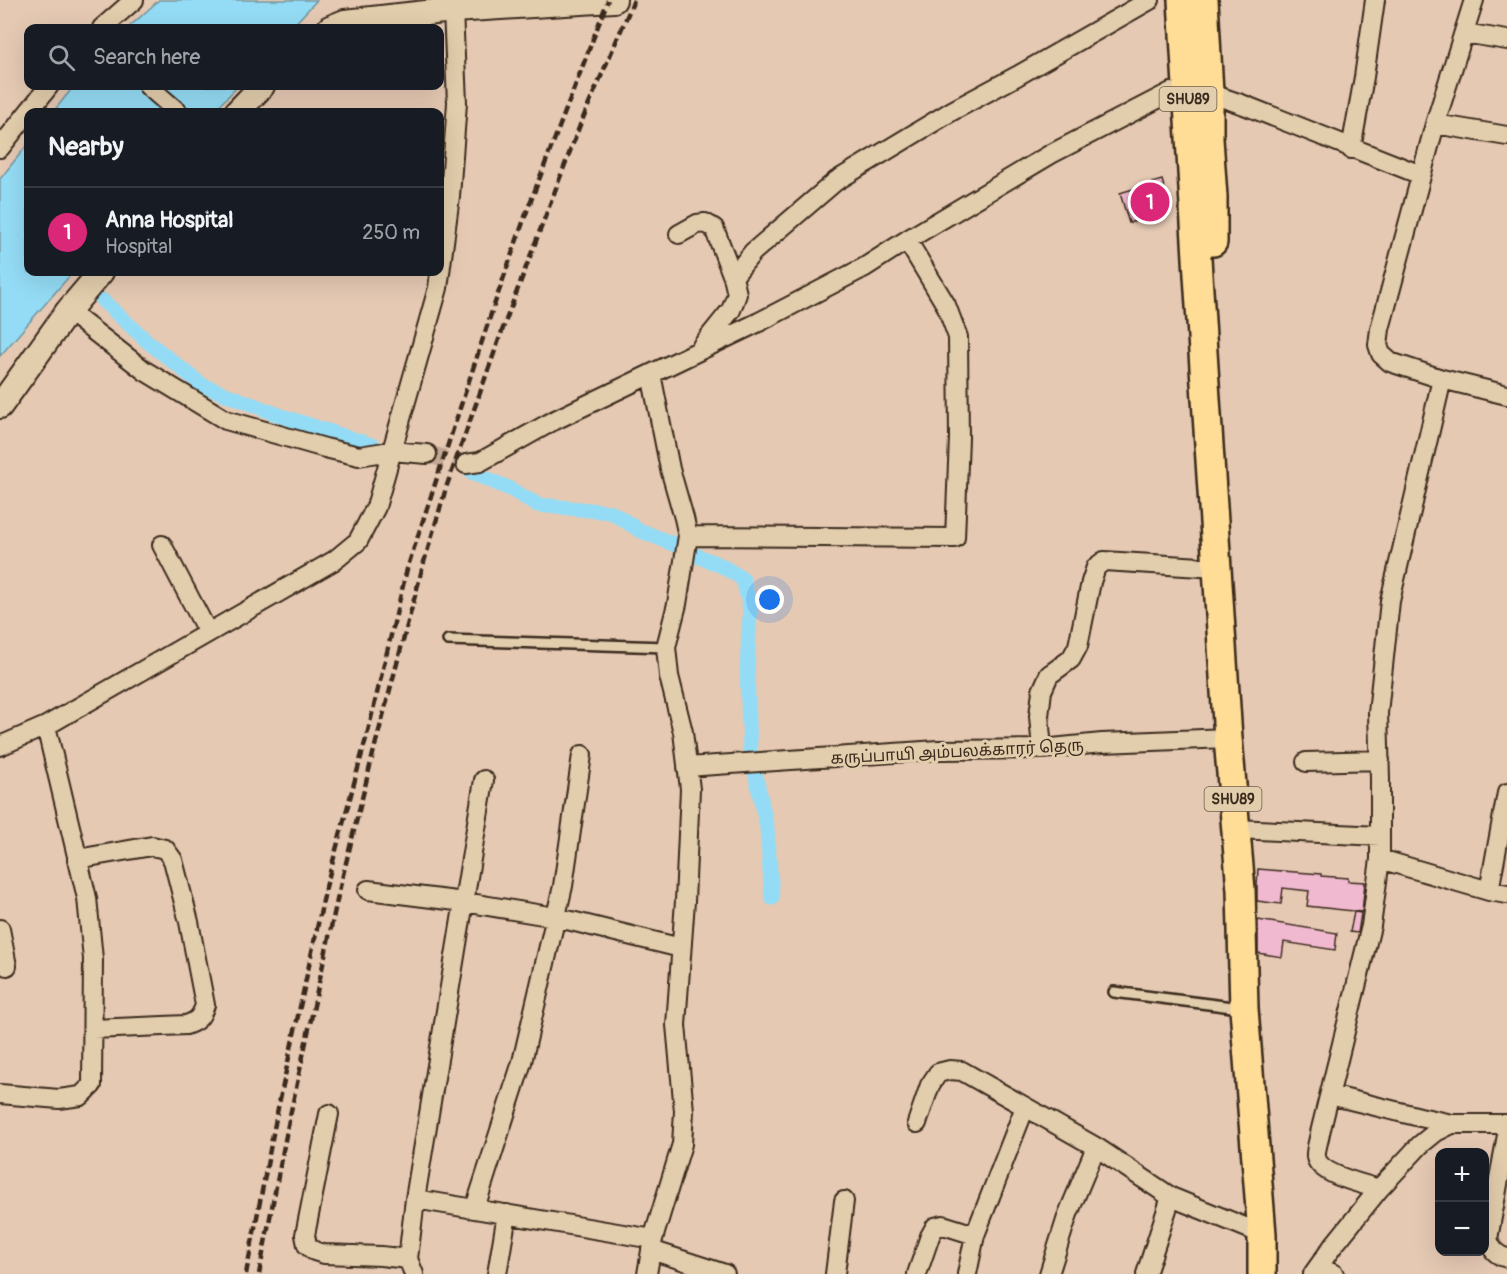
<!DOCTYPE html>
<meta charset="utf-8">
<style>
body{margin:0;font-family:Pangolin,"Noto Sans Tamil",sans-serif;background:#242831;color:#f1f3f6}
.controls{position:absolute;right:18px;bottom:18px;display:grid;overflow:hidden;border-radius:12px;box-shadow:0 6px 24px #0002}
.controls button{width:54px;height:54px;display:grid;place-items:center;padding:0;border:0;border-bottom:2px solid #363941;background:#171b24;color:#f1f3f6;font:30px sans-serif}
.you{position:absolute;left:770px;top:600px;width:21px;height:21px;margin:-15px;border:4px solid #fff;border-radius:50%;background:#1a73e8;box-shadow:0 0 0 9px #1a73e833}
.badge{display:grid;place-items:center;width:39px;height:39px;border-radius:50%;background:#db2777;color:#fff;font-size:20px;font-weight:700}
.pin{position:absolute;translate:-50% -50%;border:3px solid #fff;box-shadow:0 2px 6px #0006}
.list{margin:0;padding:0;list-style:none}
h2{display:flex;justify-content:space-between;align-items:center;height:78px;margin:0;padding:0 24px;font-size:26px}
h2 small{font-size:20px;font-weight:400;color:#9ea1a6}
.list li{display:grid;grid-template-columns:39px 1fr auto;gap:18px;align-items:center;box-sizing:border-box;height:90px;padding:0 24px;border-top:2px solid #363941}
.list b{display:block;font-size:22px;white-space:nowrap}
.list p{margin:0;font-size:20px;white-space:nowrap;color:#9ea1a6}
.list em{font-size:20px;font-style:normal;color:#9ea1a6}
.icon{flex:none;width:33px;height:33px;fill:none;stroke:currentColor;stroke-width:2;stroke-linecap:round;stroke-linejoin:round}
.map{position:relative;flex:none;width:1507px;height:1274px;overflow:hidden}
.search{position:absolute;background:#171b24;box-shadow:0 6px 24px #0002;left:24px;top:24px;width:420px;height:66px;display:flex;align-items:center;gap:15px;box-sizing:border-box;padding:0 21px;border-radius:12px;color:#9ea1a6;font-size:22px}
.panel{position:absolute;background:#171b24;box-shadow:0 6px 24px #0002;left:24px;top:108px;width:420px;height:168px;border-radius:12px}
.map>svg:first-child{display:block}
.water{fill:#94dcf5;stroke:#70959f;stroke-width:1.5}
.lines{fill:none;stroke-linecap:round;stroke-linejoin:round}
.canal{stroke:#94dcf5;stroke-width:15}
.building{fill:#f1b9d0;stroke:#3b2a1e;stroke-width:1.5}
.minor-tunnel{stroke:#c3a995;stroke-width:18;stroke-dasharray:18 9;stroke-linecap:butt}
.service-casing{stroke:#3b2a1e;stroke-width:14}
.minor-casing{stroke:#3b2a1e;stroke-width:22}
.secondary-casing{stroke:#3b2a1e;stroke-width:28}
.primary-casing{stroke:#3b2a1e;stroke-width:32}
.service{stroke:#e2cdac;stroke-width:9}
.minor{stroke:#e2cdac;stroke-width:18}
.secondary{stroke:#e2cdac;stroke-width:24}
.primary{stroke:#ffdd96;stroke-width:27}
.rail{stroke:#3b2a1e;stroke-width:4.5;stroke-dasharray:9 4.5;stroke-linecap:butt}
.labels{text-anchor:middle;stroke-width:6;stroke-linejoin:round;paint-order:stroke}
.shield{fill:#e2cdac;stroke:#6d5b49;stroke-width:1.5}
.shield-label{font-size:15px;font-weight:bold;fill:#3b2a1e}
.street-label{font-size:16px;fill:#3b2a1e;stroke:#e2cdac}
</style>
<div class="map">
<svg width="1507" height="1274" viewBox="0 0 1507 1274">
<rect width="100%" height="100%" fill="#e5c9b3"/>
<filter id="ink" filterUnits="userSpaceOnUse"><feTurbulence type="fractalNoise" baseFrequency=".0167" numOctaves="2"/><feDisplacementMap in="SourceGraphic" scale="12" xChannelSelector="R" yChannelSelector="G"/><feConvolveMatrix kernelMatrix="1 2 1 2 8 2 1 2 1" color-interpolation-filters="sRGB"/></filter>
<g filter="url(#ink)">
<path class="water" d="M 159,0 L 317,0 L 291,28 L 128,28 Z
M 74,86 L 238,86 L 213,112 L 53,112 Z
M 28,144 L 28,272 L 73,272 L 0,356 L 0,179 Z"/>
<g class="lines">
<path class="canal" d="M 102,300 L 148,342 L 202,385 L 284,417 L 374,446
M 471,472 L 510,489 L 538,505 L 611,512 L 639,530 L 678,546
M 695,555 L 720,565 L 743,579 L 750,608 L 747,672 L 750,749 L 767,828 L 772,898"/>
</g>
<path class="building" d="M 1162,180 L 1171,210 L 1129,223 L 1120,193 Z
M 1258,869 L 1321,874 L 1321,876 L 1348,878 L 1348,881 L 1365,882 L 1362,912 L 1307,906 L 1309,891 L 1283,888 L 1281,904 L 1257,901 L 1257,887 Z
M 1354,912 L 1361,913 L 1358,933 L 1350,932 Z
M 1258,920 L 1337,933 L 1335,950 L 1284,942 L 1282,957 L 1258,953 Z"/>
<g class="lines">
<path class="minor-tunnel" d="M 427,454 L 466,464"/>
<defs>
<path id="service" d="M 448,640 L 666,647
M 1114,992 L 1240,1008"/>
<path id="minor" d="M 1474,0 L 1435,124 L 1380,329 L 1378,345 L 1381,354 L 1390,362 L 1442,379 L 1507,395
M 102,28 L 134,0
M 1464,33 L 1507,40
M 148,86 L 178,112
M 1209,93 L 1244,105 L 1421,175
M 1435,124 L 1507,136
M 0,148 L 49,86
M 1351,149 L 1364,77 L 1375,0
M 679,234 L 697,224 L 705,223 L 714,228 L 733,277 L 737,294 L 731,310 L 702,346
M 733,277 L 753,252 L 836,181 L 952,111 L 1017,76 L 1150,0
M 68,311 L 145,371 L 226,420 L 325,448 L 359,456 L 391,451 L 427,454
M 466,464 L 480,462 L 553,421 L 759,322 L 865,267 L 907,240 L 1051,154 L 1171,92
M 688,536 L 955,538 L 959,438 L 958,337 L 946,305 L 907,240
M 162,545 L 208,633
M 0,746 L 46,726 L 335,560 L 358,541 L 376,507 L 438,288 L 450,196 L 457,103 L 453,10
M 1042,749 L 1039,716 L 1042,691 L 1049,675 L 1071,659 L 1078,646 L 1091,582 L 1096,567 L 1104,561 L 1217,568
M 1306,762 L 1380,760
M 687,767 L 938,750 L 1042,749 L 1102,743 L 1228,738
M 1236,829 L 1380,836
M 77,859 L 152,846 L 165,849 L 173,860 L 189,922 L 205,1005 C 201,1017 198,1021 186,1025 L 93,1029
M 1380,859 L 1489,891 L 1507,894
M 368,890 L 464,902 L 555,917 L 681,948
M 1489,891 L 1507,793
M 0,929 L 7,966
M 0,1094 L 59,1099 L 81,1096 L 92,1085 L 93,959 L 87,898 L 46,726
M 1330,1095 L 1420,1117 L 1452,1124
M 329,1114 L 305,1235 L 307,1245 L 314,1251 L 324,1254 L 381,1256 L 408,1259
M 917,1123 L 930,1085 L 938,1073 L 950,1070 L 962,1071 L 1096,1147 L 1171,1197 L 1262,1234
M 1507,1135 L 1488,1239 C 1492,1250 1496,1255 1507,1258
M 1379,1189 C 1364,1184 1319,1175 1316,1157 C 1315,1151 1319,1140 1320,1133 L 1371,926 L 1380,859 L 1380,778 L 1378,713 L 1390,601 L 1442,379
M 415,1199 L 653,1239
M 475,1208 L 522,1062 L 563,886 L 582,755
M 651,1250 L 725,1274
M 1318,1267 L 1334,1274
M 414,1274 L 408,1259 L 415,1199 L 484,780
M 497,1274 L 507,1214
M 647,1274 L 653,1239 L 682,1144 L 684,1111 L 676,1025 L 685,901 L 690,789 L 683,732 L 669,676 L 666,647 L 677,604 L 688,536 L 684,518 L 670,469 L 651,374
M 835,1274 L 844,1201
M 917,1274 L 930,1236 L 935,1227 L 943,1225 L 975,1235
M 967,1274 L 975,1235 L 1025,1107
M 1049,1274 L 1068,1214 L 1096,1147
M 1146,1274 L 1171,1197
M 1313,1274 L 1333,1246 L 1379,1189 L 1420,1145 L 1436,1132 L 1452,1124 L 1507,1124"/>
<path id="secondary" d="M 330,28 L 345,22 L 453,10 L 614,0
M 237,112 L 262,86
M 0,406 L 68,311 L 101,272"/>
<path id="primary" d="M 1182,0 L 1198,275 L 1228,738 L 1241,890 L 1244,1009 L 1262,1234 L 1262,1274
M 1204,0 L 1209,93 L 1209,139 L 1213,197 L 1213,242"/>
</defs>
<use href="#service" class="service-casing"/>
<use href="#minor" class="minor-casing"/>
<use href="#secondary" class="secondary-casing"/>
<use href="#primary" class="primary-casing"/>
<use href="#service" class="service"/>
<use href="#minor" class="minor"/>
<use href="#secondary" class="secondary"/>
<use href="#primary" class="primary"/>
<path class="rail" d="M 246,1274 L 278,1108 L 326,887 L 367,735 L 407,569 L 491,314 L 527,211 L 608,0
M 259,1274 L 289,1120 L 339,891 L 375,746 L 424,562 L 447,485 L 506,320 L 580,125 L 634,0"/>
</g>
</g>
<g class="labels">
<g class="shield">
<rect x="1159.5" y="87" width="57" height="24" rx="4.5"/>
<rect x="1204.5" y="787" width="57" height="24" rx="4.5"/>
</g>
<g class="shield-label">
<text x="1188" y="104">SHU89</text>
<text x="1233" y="804">SHU89</text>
</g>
<g class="street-label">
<text transform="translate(957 751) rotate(-3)" y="6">கருப்பாயி அம்பலக்காரர் தெரு</text>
</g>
</g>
</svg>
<div class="controls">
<button>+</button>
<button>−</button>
</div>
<div class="you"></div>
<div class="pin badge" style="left:1150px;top:202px">1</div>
<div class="search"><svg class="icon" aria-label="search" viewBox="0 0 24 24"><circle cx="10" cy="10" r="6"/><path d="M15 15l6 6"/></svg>Search here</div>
<section class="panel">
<h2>Nearby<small></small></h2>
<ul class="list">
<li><span class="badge">1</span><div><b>Anna Hospital</b><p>Hospital</p></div><em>250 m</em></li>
</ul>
</section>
</div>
